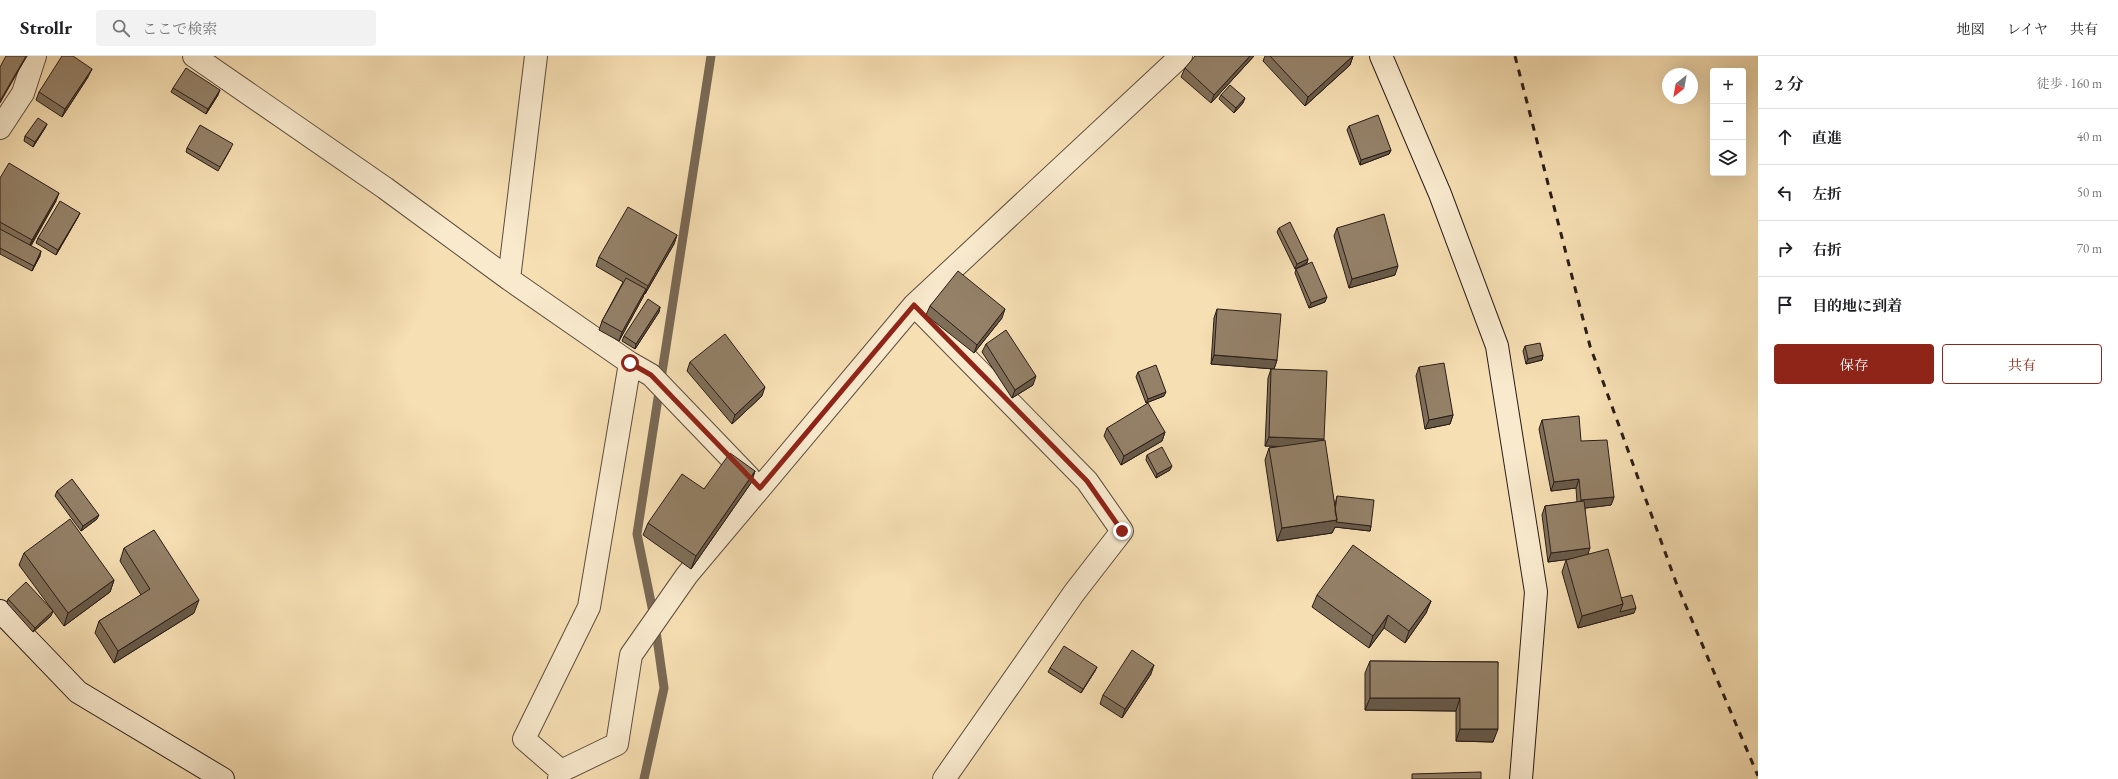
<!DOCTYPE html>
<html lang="ja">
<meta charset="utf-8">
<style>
body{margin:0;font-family:"EB Garamond","Noto Serif JP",serif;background:#f2f2f2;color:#202124}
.controls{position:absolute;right:12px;top:12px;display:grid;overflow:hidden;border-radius:4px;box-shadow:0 4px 16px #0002}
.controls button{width:36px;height:36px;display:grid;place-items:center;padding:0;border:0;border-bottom:1px solid #e0e0e0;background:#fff;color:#202124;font:20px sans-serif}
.compass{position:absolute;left:1662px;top:12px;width:36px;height:36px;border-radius:50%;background:#fff;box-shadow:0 4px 16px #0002;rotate:211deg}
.stop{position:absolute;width:12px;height:12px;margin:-9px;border:3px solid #8f2418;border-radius:50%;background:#fff}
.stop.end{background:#8f2418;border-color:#fff;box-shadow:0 1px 4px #0008}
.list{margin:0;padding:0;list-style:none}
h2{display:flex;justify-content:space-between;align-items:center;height:52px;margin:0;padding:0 16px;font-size:17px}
h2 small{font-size:13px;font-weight:400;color:#757577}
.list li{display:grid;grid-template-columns:26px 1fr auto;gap:12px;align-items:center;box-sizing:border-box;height:56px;padding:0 16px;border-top:1px solid #e0e0e0}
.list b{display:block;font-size:15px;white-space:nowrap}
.list em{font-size:13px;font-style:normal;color:#757577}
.actions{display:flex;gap:8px;padding:12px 16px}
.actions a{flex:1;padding:9px 0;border:1px solid #8f2418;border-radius:4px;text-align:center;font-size:14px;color:#8f2418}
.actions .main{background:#8f2418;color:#fff}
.icon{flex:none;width:22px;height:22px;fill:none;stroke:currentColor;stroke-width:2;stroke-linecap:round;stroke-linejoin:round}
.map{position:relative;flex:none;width:1758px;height:723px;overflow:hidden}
header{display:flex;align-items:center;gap:24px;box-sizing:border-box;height:56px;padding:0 20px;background:#fff;border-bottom:1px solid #e0e0e0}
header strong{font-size:19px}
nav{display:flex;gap:22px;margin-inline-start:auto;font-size:14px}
.search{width:280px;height:36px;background:#f2f2f2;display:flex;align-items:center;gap:10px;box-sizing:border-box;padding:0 14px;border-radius:4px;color:#757577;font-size:15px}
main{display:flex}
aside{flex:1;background:#fff}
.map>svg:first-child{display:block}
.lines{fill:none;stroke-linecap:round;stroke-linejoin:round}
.stream{stroke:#7a6955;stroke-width:9}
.street-casing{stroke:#5c4d3e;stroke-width:24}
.secondary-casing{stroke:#291c17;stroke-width:24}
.street{stroke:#f9eace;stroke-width:22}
.secondary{stroke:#f9eace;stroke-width:22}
.rail{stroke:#291c17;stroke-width:3;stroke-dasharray:7 7;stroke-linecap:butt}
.wall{fill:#7f6f59;stroke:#291c17}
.shaded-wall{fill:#685a49;stroke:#291c17}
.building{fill:#948168;stroke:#291c17}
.route{stroke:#8f2418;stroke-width:5}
</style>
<header>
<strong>Strollr</strong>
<div class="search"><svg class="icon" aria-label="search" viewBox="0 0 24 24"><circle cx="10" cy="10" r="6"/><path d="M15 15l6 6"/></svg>ここで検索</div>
<nav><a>地図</a><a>レイヤ</a><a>共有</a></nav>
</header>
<main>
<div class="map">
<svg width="1758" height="723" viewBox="0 0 1758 723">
<rect width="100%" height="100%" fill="#f6dfb3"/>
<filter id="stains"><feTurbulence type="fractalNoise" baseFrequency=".005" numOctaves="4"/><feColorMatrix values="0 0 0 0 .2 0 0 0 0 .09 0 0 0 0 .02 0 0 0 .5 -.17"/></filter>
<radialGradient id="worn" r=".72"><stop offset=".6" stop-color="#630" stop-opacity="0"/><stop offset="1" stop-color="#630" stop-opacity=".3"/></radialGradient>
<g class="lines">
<path class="stream" d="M 644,723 L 664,632 L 654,561 L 637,478 L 711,0"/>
<defs>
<path id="street" d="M 194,0 L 385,132 L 509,223 L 630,307 L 651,319 L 749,421
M 0,72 L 23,37 L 35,0
M 509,223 L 536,0
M 914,249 L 1087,425 L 1122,475 L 1074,537 L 944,723
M 561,715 L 524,683 L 589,551 L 630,307
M 559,723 L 561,715 L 617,688 L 631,599 L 687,519 L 914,249 L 1181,0"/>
<path id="secondary" d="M 1381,0 L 1440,138 L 1497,290 L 1536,536 L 1521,723
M 0,555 L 78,636 L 223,723"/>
</defs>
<use href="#street" class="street-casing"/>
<use href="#secondary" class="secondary-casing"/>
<use href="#street" class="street"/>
<use href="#secondary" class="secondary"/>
<path class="rail" d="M 1515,0 L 1590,290 L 1677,529 L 1758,720"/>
</g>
<path class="wall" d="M 1254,0 L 1211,47 L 1181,21 L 1185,12 Z
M 1265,0 L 1353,0 L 1350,9 L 1305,50 L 1263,5 Z
M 88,21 L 62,61 L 36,44 L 39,36 Z
M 173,32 L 218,39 L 206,58 L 171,36 Z
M 1221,39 L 1243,47 L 1234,57 L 1219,43 Z
M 47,68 L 45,72 L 33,91 L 24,85 L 25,80 Z
M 1349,70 L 1391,94 L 1389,98 L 1360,109 L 1347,74 Z
M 187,92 L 231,92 L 218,115 L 186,96 Z
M 0,122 L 56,145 L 31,190 L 40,200 L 32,215 L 0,198 Z
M 78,161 L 56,199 L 36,187 L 38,182 Z
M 1279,172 L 1308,203 L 1307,207 L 1295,213 L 1277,176 Z
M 1337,172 L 1395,219 L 1349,232 L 1334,180 Z
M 677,179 L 674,188 L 645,238 L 644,238 L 643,241 L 619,285 L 599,274 L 602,265 L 623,226 L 596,210 L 599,201 Z
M 1296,213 L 1325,246 L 1309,252 L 1295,217 Z
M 930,250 L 1002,262 L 974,297 L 926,259 Z
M 660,251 L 659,256 L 635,293 L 622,285 L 624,280 Z
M 1217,253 L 1277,304 L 1274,313 L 1211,308 L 1214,262 Z
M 986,288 L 1033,329 L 1012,342 L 982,296 Z
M 1525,290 L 1543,299 L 1542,304 L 1526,308 L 1523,295 Z
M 690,306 L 762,340 L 732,368 L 687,315 Z
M 1419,311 L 1453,359 L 1450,368 L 1425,373 L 1416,320 Z
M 1271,313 L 1324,383 L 1323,384 L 1335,451 L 1336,444 L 1337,440 L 1371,470 L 1370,475 L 1335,471 L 1332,477 L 1277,485 L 1265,404 L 1269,392 L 1280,390 L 1265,390 L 1268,322 Z
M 1138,316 L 1164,340 L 1146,347 L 1136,321 Z
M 1542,364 L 1581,385 L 1614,441 L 1611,449 L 1585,452 L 1588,498 L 1621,542 L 1634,557 L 1578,572 L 1562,516 L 1566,504 L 1569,503 L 1548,506 L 1542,459 L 1545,450 L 1577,446 L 1576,432 L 1551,435 L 1539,373 Z
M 1107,372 L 1165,376 L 1162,385 L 1121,409 L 1104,380 Z
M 1147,399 L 1170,414 L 1156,422 L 1146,404 Z
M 755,415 L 751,427 L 691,513 L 643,479 L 648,467 L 704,433 Z
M 57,435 L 97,463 L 81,475 L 55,440 Z
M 124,492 L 194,557 L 114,607 L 95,577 L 99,565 L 141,539 L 120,505 Z
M 24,497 L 114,524 L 110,536 L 64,570 L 19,509 Z
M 1317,539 L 1431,545 L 1426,557 L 1405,587 L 1384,572 L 1369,592 L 1312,551 Z
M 8,543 L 51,560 L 33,576 L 7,547 Z
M 1370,605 L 1498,606 L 1493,686 L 1456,685 L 1456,655 L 1365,654 L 1365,617 Z
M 1050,612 L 1095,615 L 1081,637 L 1048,616 Z
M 1151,618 L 1122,662 L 1100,648 L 1103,639 Z"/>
<path class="shaded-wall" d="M 27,0 L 25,3 L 0,47 L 0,45 Z
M 1250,0 L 1254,0 L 1211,47 L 1214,39 Z
M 1353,0 L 1350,9 L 1305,50 L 1308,41 Z
M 92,13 L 88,21 L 62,61 L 65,53 Z
M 220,34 L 218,39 L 206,58 L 208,53 Z
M 1245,42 L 1243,47 L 1234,57 L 1236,52 Z
M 47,68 L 45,72 L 33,91 L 35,86 Z
M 1391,94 L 1389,98 L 1360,109 L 1361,104 Z
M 59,137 L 56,145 L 28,193 L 32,184 Z
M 80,157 L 78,161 L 56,199 L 58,194 Z
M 677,179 L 674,188 L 645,238 L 648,230 Z
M 41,195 L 40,200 L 32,215 L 34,210 Z
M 1308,203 L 1307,207 L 1295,213 L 1297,208 Z
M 1398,210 L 1395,219 L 1349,232 L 1352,223 Z
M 646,233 L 643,241 L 619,285 L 622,276 Z
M 1327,241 L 1325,246 L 1309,252 L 1311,247 Z
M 660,251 L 659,256 L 635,293 L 636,288 Z
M 1005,253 L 1002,262 L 974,297 L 977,289 Z
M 1214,299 L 1277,304 L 1274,313 L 1211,308 Z
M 1543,299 L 1542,304 L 1526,308 L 1528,303 Z
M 1036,320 L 1033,329 L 1012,342 L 1015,334 Z
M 765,331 L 762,340 L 732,368 L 735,359 Z
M 1166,336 L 1164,340 L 1146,347 L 1148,343 Z
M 1453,359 L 1450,368 L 1425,373 L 1429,364 Z
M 1165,376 L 1162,385 L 1121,409 L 1124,400 Z
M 1269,381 L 1324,383 L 1321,392 L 1265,390 Z
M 1172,410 L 1170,414 L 1156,422 L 1157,418 Z
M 755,415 L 751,427 L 691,513 L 696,500 Z
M 1579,423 L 1576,432 L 1551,435 L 1554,426 Z
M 1614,441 L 1611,449 L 1578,453 L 1581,444 Z
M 99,459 L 97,463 L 81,475 L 83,470 Z
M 1337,464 L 1371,470 L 1370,475 L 1335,471 L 1332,477 L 1277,485 L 1282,472 Z
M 1590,492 L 1587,501 L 1548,506 L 1551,497 Z
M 114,524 L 110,536 L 64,570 L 68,557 Z
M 199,544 L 194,557 L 114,607 L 118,595 Z
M 1431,545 L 1426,557 L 1405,587 L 1409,575 Z
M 1623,548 L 1636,552 L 1634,557 L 1578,572 L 1582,560 Z
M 53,555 L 51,560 L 33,576 L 35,572 Z
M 1388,559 L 1384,572 L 1369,592 L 1373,580 Z
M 1154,609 L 1151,618 L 1122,662 L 1125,653 Z
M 1097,611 L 1095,615 L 1081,637 L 1083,633 Z
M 1370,642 L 1460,642 L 1456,655 L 1365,654 Z
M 1460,673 L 1498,673 L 1493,686 L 1456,685 Z"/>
<path class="building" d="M 6,0 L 26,0 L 0,45 L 0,11 Z
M 62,0 L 73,0 L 92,13 L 65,53 L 39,36 Z
M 1195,0 L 1250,0 L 1214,39 L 1185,12 Z
M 1270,0 L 1353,0 L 1308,41 Z
M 186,12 L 220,34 L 208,53 L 173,32 Z
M 1230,29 L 1245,42 L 1236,52 L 1221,39 Z
M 1378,59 L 1391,94 L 1361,104 L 1349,70 Z
M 38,62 L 47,68 L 35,86 L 25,80 Z
M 200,69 L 233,88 L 220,111 L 187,92 Z
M 9,107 L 59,137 L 32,184 L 0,166 L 0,122 Z
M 60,145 L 80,157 L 58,194 L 38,182 Z
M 628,151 L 677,179 L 648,230 L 599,201 Z
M 1384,158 L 1398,210 L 1352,223 L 1337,172 Z
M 1290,166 L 1308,203 L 1297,208 L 1279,172 Z
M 0,173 L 41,195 L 34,210 L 0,192 Z
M 1312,206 L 1327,241 L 1311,247 L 1296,213 Z
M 958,215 L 1005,253 L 977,289 L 930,250 Z
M 626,222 L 646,233 L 622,276 L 602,265 Z
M 648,243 L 660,251 L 636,288 L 624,280 Z
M 1217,253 L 1281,258 L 1277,304 L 1214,299 Z
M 1006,274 L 1036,320 L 1015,334 L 986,288 Z
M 725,278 L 765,331 L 735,359 L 690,306 Z
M 1540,287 L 1543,299 L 1528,303 L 1525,290 Z
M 1444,307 L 1453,359 L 1429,364 L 1419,311 Z
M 1156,309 L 1166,336 L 1148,343 L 1138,316 Z
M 1271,313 L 1327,315 L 1324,383 L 1269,381 Z
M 1148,347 L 1165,376 L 1124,400 L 1107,372 Z
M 1579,360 L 1581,385 L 1607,384 L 1614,441 L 1581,444 L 1579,423 L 1554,426 L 1542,364 Z
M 1325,384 L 1337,464 L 1282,472 L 1269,392 Z
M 1162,391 L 1172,410 L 1157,418 L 1147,399 Z
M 730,397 L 755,415 L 696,500 L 648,467 L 682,418 L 704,433 Z
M 72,423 L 99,459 L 83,470 L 57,435 Z
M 1337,440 L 1374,444 L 1371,470 L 1336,466 L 1337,464 L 1335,455 Z
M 1584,445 L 1590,492 L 1551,497 L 1545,450 Z
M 70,463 L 114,524 L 68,557 L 24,497 Z
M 154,474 L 199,544 L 118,595 L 99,565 L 150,533 L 124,492 Z
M 1353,489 L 1431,545 L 1409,575 L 1388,559 L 1373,580 L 1317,539 Z
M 1608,493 L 1623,548 L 1582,560 L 1566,504 Z
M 26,526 L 53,555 L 35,572 L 8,543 Z
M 1632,539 L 1636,552 L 1620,556 L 1623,548 L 1621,542 Z
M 1064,590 L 1097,611 L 1083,633 L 1050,612 Z
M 1132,594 L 1154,609 L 1125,653 L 1103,639 Z
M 1370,605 L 1498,606 L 1498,673 L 1460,673 L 1460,642 L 1370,642 Z
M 1481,716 L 1481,723 L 1412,723 L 1412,718 Z"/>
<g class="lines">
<path class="route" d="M 630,307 L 651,319 L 760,432 L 914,249 L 1087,425 L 1122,475"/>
</g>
<rect width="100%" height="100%" filter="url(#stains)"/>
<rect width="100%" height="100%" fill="url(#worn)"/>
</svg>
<div class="controls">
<button>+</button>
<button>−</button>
<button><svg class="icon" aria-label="layers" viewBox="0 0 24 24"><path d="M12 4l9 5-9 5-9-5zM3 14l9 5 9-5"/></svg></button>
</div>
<svg class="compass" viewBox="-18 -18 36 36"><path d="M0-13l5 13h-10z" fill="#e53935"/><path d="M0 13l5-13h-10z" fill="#757577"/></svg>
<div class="stop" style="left:630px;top:307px"></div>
<div class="stop end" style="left:1122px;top:475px"></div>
</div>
<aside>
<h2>2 分<small>徒歩 · 160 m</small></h2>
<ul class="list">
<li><svg class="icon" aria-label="ahead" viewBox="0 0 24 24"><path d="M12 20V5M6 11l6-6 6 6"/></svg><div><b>直進</b></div><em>40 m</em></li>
<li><svg class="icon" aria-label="left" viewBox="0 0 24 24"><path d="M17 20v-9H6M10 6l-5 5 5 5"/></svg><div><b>左折</b></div><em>50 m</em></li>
<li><svg class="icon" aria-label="right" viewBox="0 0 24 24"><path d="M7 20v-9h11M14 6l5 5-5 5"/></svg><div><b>右折</b></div><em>70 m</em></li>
<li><svg class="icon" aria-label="arrive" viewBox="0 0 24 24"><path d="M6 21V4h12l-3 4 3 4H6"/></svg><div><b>目的地に到着</b></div></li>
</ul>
<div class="actions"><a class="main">保存</a><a>共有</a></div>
</aside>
</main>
